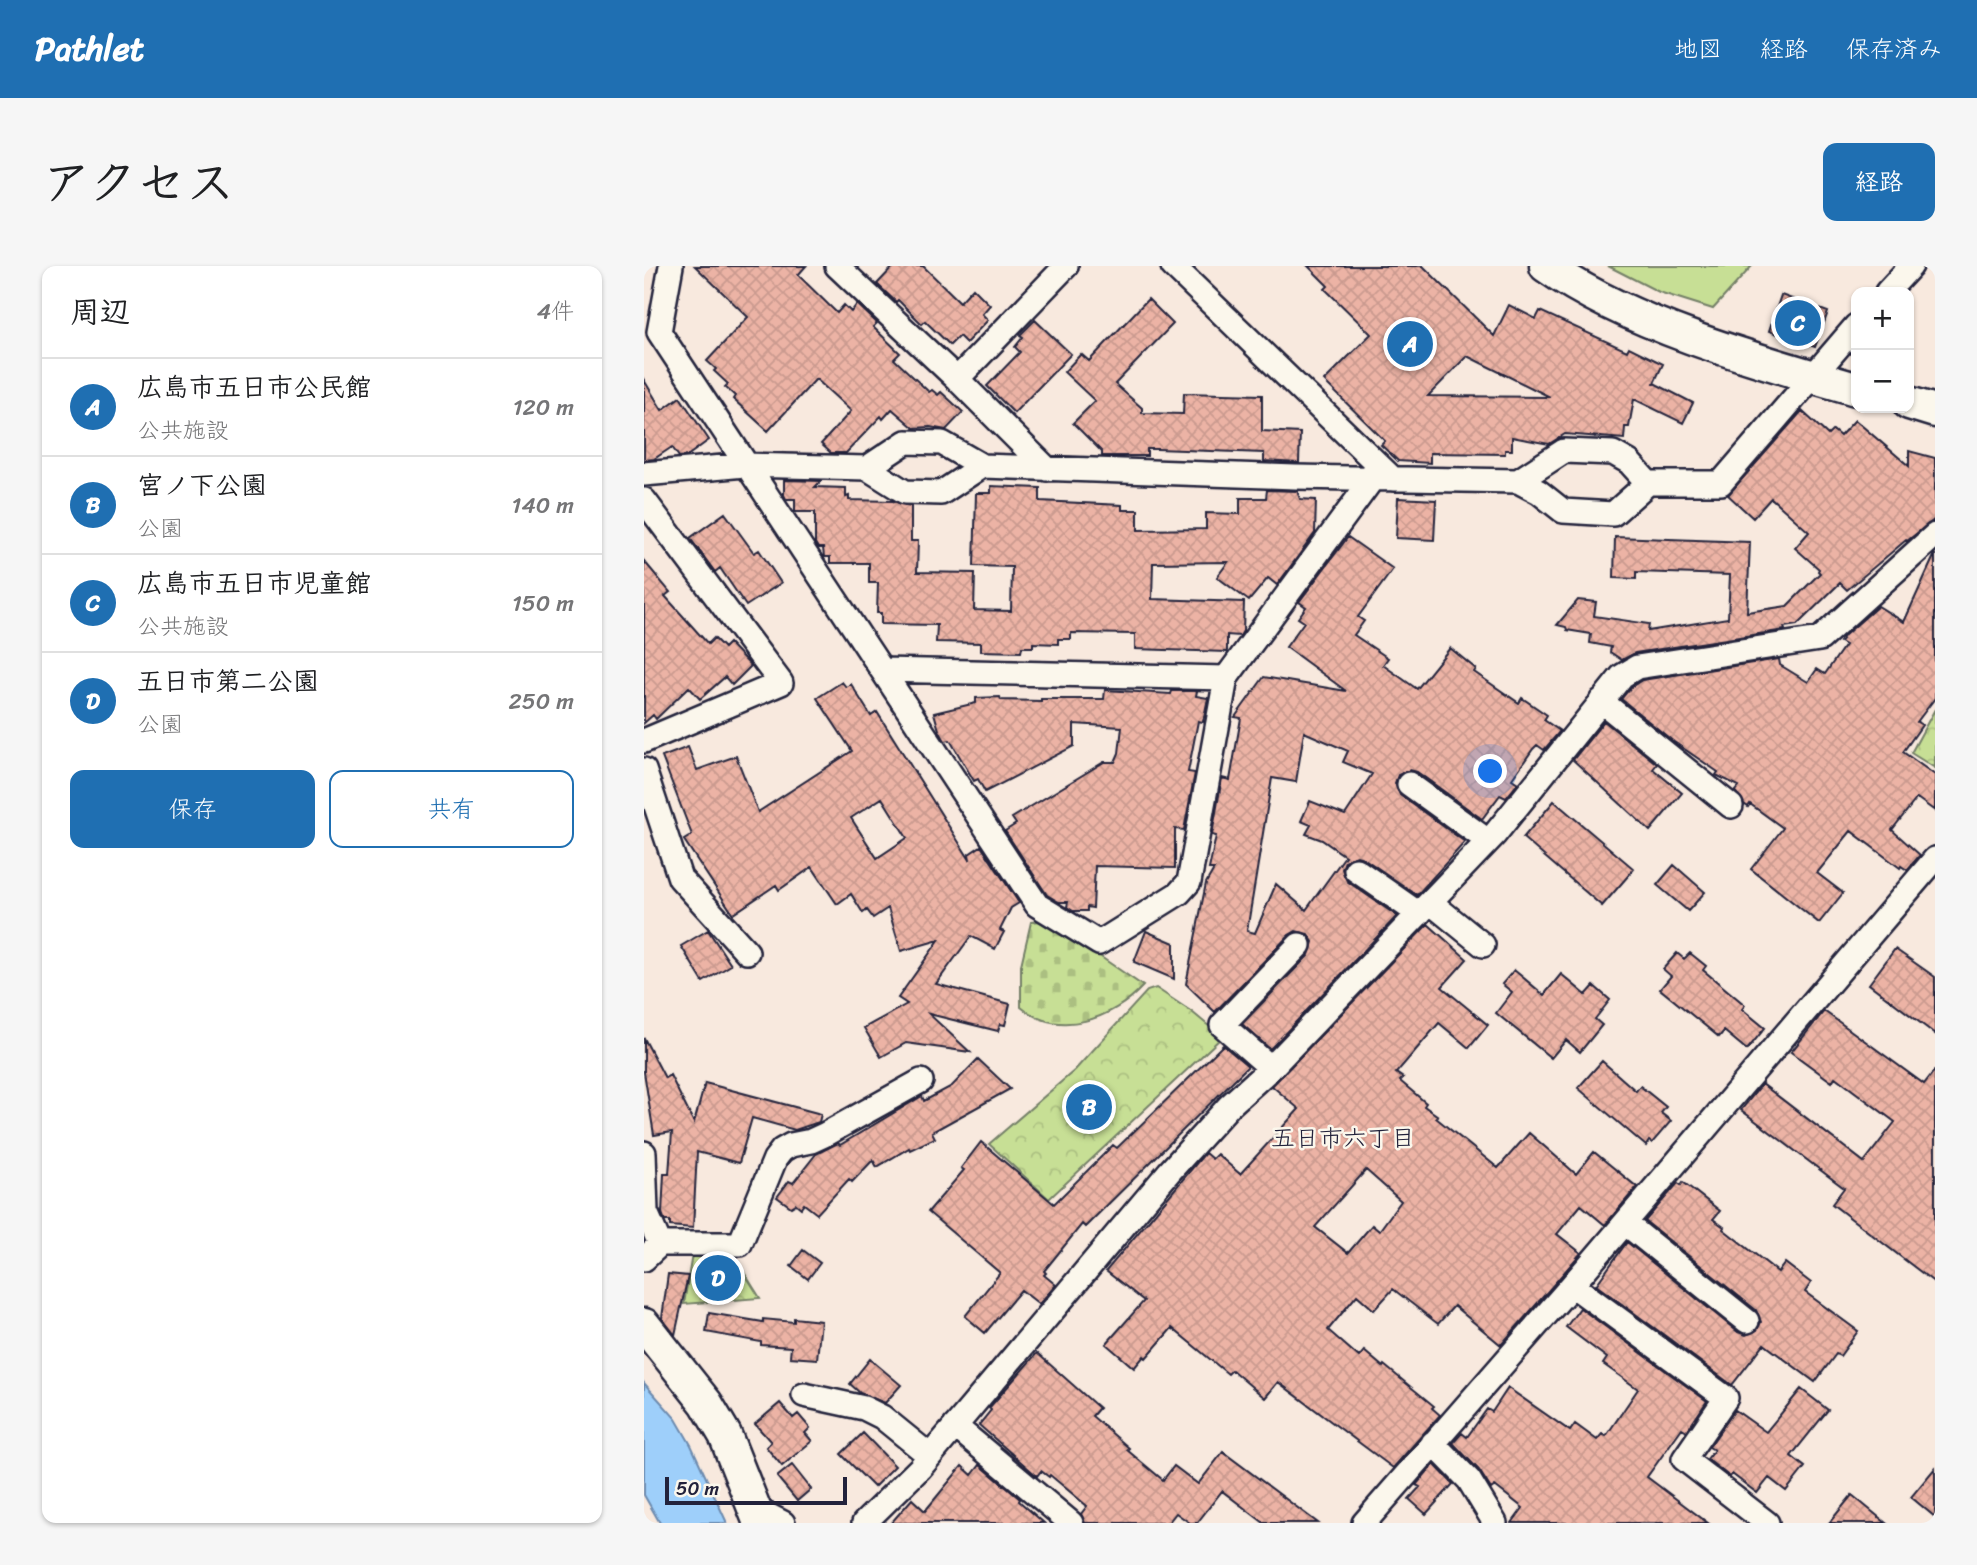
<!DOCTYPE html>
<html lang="ja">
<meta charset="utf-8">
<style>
body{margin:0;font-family:Sriracha,"Klee One",sans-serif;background:#f6f6f6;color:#202124}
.controls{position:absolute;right:21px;top:21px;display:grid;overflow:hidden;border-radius:14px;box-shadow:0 2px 5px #0004}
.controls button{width:63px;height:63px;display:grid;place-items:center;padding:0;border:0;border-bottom:2px solid #e0e0e0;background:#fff;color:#202124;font:35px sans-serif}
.scale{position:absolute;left:21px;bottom:18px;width:182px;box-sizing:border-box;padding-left:7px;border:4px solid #22223b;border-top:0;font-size:19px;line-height:24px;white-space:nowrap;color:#22223b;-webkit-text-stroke:5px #fbf7ec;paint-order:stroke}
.you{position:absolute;left:847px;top:506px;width:24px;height:24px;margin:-18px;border:5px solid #fff;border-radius:50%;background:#1a73e8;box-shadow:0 0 0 10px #1a73e833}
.badge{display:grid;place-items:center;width:46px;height:46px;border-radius:50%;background:#1f6fb2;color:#fff;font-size:23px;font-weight:700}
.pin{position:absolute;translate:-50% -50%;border:4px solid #fff;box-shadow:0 2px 7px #0006}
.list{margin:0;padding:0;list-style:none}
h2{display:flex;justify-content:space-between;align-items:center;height:91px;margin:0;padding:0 28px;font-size:30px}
h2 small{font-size:23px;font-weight:400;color:#757577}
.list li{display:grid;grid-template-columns:46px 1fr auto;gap:21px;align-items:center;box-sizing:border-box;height:98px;padding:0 28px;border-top:2px solid #e0e0e0}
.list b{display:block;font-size:26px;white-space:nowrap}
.list p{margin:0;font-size:23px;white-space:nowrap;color:#757577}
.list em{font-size:23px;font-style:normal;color:#757577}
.actions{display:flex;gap:14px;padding:21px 28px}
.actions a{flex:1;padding:16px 0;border:2px solid #1f6fb2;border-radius:14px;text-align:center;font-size:24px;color:#1f6fb2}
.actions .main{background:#1f6fb2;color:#fff}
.map{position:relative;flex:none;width:1291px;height:1257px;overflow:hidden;border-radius:14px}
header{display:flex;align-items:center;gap:42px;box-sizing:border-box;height:98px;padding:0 35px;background:#1f6fb2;color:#fff}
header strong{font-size:33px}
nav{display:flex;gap:38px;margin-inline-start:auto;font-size:24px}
.intro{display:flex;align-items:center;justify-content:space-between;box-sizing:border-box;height:168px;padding:0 42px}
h1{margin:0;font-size:49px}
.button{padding:18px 32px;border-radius:14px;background:#1f6fb2;color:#fff;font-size:24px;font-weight:700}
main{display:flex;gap:42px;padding:0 42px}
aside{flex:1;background:#fff;border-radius:14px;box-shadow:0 2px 5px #0004}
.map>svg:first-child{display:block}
.cemetery{fill:url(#cemetery-stones);stroke:#748068;stroke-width:2}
.park{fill:url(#park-crowns);stroke:#748068;stroke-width:2}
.garden{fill:#c7df95;stroke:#748068;stroke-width:2}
.water{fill:#9ecffa;stroke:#6c8aae;stroke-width:2}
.building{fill:url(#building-cross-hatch);stroke:#22223b;stroke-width:2;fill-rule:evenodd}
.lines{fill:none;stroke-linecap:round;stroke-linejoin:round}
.street-casing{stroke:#22223b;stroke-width:28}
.secondary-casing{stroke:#22223b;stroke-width:37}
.street{stroke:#fbf7ec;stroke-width:23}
.secondary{stroke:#fbf7ec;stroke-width:32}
.labels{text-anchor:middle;stroke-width:5;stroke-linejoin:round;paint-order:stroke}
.neighbourhood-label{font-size:24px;fill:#22223b;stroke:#fbf7ec}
</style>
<header>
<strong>Pathlet</strong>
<nav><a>地図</a><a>経路</a><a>保存済み</a></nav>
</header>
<div class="intro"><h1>アクセス</h1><a class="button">経路</a></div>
<main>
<aside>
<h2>周辺<small>4件</small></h2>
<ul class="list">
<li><span class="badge">A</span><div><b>広島市五日市公民館</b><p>公共施設</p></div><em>120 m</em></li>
<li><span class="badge">B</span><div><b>宮ノ下公園</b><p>公園</p></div><em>140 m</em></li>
<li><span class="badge">C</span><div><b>広島市五日市児童館</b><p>公共施設</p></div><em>150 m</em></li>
<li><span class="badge">D</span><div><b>五日市第二公園</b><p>公園</p></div><em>250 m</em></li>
</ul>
<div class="actions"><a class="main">保存</a><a>共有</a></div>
</aside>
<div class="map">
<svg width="1291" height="1257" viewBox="0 0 1291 1257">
<defs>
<pattern id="cemetery-stones" width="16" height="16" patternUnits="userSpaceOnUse" patternTransform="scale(1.75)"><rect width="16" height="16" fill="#c7df95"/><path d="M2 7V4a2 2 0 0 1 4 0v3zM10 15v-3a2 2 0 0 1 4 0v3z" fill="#abbf81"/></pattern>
<pattern id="park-crowns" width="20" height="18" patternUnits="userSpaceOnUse" patternTransform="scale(1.75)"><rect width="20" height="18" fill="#c7df95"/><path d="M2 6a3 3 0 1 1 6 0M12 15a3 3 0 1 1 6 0" fill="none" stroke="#abbf81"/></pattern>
<pattern id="building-cross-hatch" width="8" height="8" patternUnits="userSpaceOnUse" patternTransform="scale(1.75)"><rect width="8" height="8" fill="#ecb3a5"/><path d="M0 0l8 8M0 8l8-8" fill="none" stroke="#ca9a8f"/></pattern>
</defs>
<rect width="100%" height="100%" fill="#f8e9de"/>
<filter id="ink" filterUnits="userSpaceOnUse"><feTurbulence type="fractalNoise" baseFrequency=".0143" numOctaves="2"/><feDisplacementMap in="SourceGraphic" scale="14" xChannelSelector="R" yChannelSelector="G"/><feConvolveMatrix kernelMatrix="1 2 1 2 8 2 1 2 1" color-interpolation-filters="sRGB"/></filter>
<g filter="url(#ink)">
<path class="cemetery" d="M 396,655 L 454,689 L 499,720 C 469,753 415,773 377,741 L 377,699 L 387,656 Z"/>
<path class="park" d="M 1291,443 L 1291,502 L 1267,487 Z
M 512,722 L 548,746 L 578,771 L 405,933 L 345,878 L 431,804 L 503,725 Z
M 48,988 L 91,992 L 116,1032 L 40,1038 Z"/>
<path class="garden" d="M 964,0 L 1108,0 L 1069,43 L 1015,26 Z"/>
<path class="water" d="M 0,1117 L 32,1153 L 47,1179 L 83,1257 L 16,1257 L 0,1229 Z"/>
<path class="building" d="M 51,0 L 162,0 L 154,9 L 193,47 L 200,39 L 207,46 L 213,38 L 233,57 L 229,61 L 256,87 L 250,93 L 285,126 L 288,124 L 294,129 L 297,126 L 319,146 L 302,164 L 286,161 L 270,162 L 248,143 L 239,153 L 237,150 L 202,187 L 187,187 L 177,178 L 207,145 L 172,113 L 124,165 L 89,133 L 91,130 L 81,121 L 84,118 L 70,105 L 72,103 L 63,95 L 104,51 Z
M 250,0 L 279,0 L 316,36 L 329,22 L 346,39 L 338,48 L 344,54 L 322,77 L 315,70 L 306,79 L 281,55 L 278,58 L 254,34 L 252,36 L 233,18 Z
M 664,0 L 779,0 L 850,70 L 865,39 L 892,53 L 896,45 L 983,85 L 985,81 L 1019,98 L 1010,117 L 1049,137 L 1039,157 L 990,133 L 985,161 L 981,161 L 980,173 L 921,168 L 905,178 L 868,171 L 868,184 L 861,184 L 861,188 L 786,187 L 786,197 L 754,195 L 737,179 L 741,175 L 680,115 L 727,68 L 681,23 L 684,20 ZM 823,90 L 906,131 L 784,130 Z
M 1137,29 L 1184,46 L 1171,81 L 1125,65 Z
M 504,33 L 529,58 L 471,118 L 498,142 L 498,147 L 539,148 L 540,127 L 618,129 L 618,165 L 656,167 L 655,197 L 620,195 L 620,187 L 513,183 L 503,183 L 503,190 L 458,190 L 458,186 L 429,157 L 451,135 L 420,106 L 437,88 L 445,95 Z
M 391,54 L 427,88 L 370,147 L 343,120 L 376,86 L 371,81 L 379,71 L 376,69 Z
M 0,114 L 18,144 L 36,131 L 65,174 L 43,190 L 35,191 L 28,181 L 10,193 L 0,194 Z
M 1158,145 L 1184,169 L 1189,164 L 1196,170 L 1211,154 L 1265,200 L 1265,185 L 1291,192 L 1291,253 L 1263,275 L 1262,274 L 1203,324 L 1196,317 L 1153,359 L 1140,361 L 1141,364 L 991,387 L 978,394 L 966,386 L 967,381 L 946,377 L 947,368 L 923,364 L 922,361 L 913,359 L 934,334 L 952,336 L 950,350 L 1005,358 L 1004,365 L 1084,352 L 1086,309 L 992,306 L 992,313 L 970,312 L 971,271 L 1106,276 L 1103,346 L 1143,340 L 1176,307 L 1174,305 L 1175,303 L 1151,282 L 1165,266 L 1127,232 L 1109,252 L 1084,229 Z
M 140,214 L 177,215 L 171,221 L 202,222 L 202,231 L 205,230 L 205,234 L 249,235 L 267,240 L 267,275 L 274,275 L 273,306 L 331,307 L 330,344 L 367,345 L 368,301 L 330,300 L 332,227 L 347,227 L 347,220 L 396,222 L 396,235 L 478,239 L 478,244 L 494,244 L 494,264 L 562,263 L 562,247 L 596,248 L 596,232 L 622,232 L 623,224 L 653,225 L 656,233 L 672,234 L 671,267 L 633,319 L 624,312 L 605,335 L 573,311 L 584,296 L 509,297 L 508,333 L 600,336 L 599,365 L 596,370 L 583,369 L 583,386 L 491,383 L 491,368 L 427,367 L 427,373 L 414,373 L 414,378 L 389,377 L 389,381 L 378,381 L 377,386 L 337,385 L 337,377 L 292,376 L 293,359 L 237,358 L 237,347 L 233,347 L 234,317 L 225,317 L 225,297 L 186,297 L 186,291 L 180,291 L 179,282 L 174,282 L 171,277 L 171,246 L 151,246 L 151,233 L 142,233 L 140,229 Z
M 754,232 L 792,234 L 790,274 L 752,272 Z
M 81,247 L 110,287 L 115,284 L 137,317 L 102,340 L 76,302 L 71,306 L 46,272 Z
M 704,271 L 749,303 L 714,351 L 720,355 L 710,369 L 744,392 L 739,399 L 773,423 L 806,382 L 832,403 L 830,406 L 875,437 L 878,432 L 903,449 L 900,454 L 916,465 L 900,484 L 893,479 L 889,483 L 868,513 L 874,517 L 862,532 L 856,529 L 838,553 L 773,506 L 766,504 L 754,509 L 751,517 L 756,529 L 821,576 L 773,629 L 719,592 L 713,590 L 701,595 L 698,603 L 703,615 L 753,650 L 626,783 L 598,758 L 665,689 L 669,676 L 664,668 L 652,665 L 645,669 L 571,746 L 542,718 L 562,617 L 570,603 L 565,603 L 572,570 L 568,569 L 578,512 L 586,514 L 597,452 L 591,451 L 620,411 L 702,425 L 642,381 L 660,356 L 654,352 L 662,341 L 655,336 ZM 660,466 L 704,485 L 699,496 L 728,508 L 701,549 L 666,535 L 657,555 L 667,559 L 662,568 L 678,574 L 701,590 L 662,644 L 632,618 L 611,667 L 603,665 L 628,512 L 652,516 Z
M 1291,288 L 1291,432 L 1273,456 L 1278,459 L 1259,486 L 1291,509 L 1291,545 L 1273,532 L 1248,564 L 1276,589 L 1263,604 L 1257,600 L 1256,602 L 1207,565 L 1173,607 L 1199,627 L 1175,657 L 1107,603 L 1139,562 L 1106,538 L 1104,541 L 1100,538 L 1091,525 L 1095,520 L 1072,509 L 1074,506 L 1030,476 L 977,433 L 987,421 L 998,414 L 1135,393 L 1136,399 L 1164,416 L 1173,403 L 1181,408 L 1201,379 L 1196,376 L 1201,369 L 1234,340 L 1260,356 Z
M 0,295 L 26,326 L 21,330 L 64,378 L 70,372 L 80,382 L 85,377 L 107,400 L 88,419 L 81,411 L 56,433 L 45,421 L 12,453 L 9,449 L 0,457 Z
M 198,416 L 202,421 L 207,418 L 227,450 L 233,446 L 326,594 L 325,588 L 337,580 L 375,637 L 367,642 L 356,664 L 360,666 L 351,683 L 327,670 L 292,718 L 366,738 L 361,759 L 356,758 L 354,765 L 285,748 L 326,786 L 262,777 L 237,791 L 220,762 L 263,738 L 254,732 L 295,674 L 257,685 L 244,642 L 229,652 L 223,644 L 219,647 L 207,628 L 193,638 L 168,601 L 135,624 L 132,619 L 89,648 L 40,574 L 48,569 L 18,491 L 44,481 L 53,504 L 92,490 L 114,546 L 208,485 L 173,432 ZM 238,532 L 263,572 L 233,592 L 207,552 Z
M 461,424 L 527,428 L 528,425 L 553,425 L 552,430 L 564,432 L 559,456 L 554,455 L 544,506 L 551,507 L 540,564 L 531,563 L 531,602 L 451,600 L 449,642 L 443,641 L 443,645 L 429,645 L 423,641 L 424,636 L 415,636 L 403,629 L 361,565 L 372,558 L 368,552 L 460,496 L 471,496 L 475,487 L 478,461 L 430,458 L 430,480 L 341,526 L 334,513 L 330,515 L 306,474 L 301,475 L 295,464 L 290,447 L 332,437 L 332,432 L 356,431 L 357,434 L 397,435 L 397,433 L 460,433 Z
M 960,455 L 1013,498 L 1009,503 L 1038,527 L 1006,565 L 929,494 Z
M 910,535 L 990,603 L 958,640 L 879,572 Z
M 1030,599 L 1061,626 L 1044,645 L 1013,619 Z
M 784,658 L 823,693 L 798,721 L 844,759 L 825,782 L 795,757 L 752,807 L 759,812 L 756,815 L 782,837 L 780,840 L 794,850 L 792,852 L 854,902 L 885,867 L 932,908 L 950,886 L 993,921 L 961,959 L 937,939 L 913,968 L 937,987 L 857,1079 L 810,1040 L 794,1058 L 749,1023 L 730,1044 L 713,1029 L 684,1064 L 715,1091 L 720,1085 L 739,1101 L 740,1099 L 790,1140 L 788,1142 L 796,1149 L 749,1202 L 634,1116 L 621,1132 L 588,1104 L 584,1108 L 528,1062 L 502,1092 L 500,1090 L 490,1102 L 462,1078 L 500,1035 L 462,1005 L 561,887 L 568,893 L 573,888 L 596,908 L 655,843 L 628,820 ZM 722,904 L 757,935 L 735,965 L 728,959 L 704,987 L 671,961 Z
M 64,664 L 87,699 L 59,716 L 37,680 Z
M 502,665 L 530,677 L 530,713 L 490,696 Z
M 1251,683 L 1291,711 L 1291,768 L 1225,718 Z
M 1033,687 L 1040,693 L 1046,687 L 1062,700 L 1059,704 L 1101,739 L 1098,743 L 1121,762 L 1103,784 L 1080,765 L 1075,771 L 1016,723 L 1027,710 L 1019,703 Z
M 870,704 L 900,729 L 917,708 L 942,729 L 950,720 L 966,734 L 951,753 L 958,759 L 936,786 L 922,774 L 907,792 L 852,747 L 868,726 L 858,718 Z
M 1180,745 L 1280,818 L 1291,804 L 1291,1017 L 1188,938 L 1200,922 L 1097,844 L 1118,818 L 1220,896 L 1251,856 L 1191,811 L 1188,816 L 1147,786 Z
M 0,772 L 21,812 L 26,809 L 50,857 L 61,817 L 177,848 L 175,856 L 151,864 L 108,852 L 95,897 L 53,886 L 49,962 L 26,960 L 26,955 L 21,955 L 18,947 L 20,908 L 25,908 L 28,866 L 10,869 L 0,806 Z
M 579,779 L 604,800 L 441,961 L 438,958 L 400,1005 L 402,1007 L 400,1009 L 412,1019 L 395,1038 L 377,1024 L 341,1067 L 321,1050 L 356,1007 L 284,946 L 320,904 L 317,902 L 337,876 L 410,938 L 469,879 L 473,882 Z
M 334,793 L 366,823 L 288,866 L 291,872 L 266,884 L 265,882 L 233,901 L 229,894 L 208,916 L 205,913 L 173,948 L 160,938 L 157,942 L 152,938 L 147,941 L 133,931 L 145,915 L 149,917 L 172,888 L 194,877 L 196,879 L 278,830 L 280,835 L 308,820 Z
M 958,795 L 992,825 L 996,820 L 1022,841 L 1017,847 L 1027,855 L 1008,877 L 1005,875 L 1002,880 L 934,822 Z
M 1039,916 L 1076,945 L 1069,953 L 1080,961 L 1079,963 L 1134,1006 L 1141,997 L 1167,1017 L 1161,1026 L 1214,1065 L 1196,1090 L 1192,1088 L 1171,1116 L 1120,1078 L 1088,1119 L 952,1019 L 983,976 L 1094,1066 L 1102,1069 L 1113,1064 L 1117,1056 L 1112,1044 L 1001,955 L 1034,917 L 1037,919 Z
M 159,984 L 176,997 L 164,1013 L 147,1000 Z
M 24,1008 L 44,1010 L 31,1069 L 18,1052 Z
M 936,1042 L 1063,1135 L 1043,1165 L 1038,1162 L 1003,1211 L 1064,1257 L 868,1257 L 879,1242 L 851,1220 L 847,1223 L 835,1204 L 809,1177 L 818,1167 L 823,1171 L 843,1143 L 848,1146 L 864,1122 L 926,1165 L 931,1158 L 953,1174 L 958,1168 L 962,1170 L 994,1123 L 959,1098 L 963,1092 L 922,1061 Z
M 65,1047 L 119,1056 L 119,1053 L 150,1056 L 150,1052 L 177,1055 L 173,1093 L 146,1091 L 147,1081 L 117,1079 L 117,1076 L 62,1066 Z
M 393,1087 L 455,1142 L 448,1150 L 485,1182 L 483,1184 L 519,1214 L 530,1200 L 554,1218 L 579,1186 L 674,1257 L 620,1257 L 578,1225 L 553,1257 L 546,1257 L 532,1247 L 524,1257 L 441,1257 L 437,1248 L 443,1240 L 406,1209 L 405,1211 L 397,1205 L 393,1210 L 335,1159 L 347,1144 L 345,1142 Z
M 226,1093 L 257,1119 L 241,1137 L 216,1127 L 206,1118 Z
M 1157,1123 L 1184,1144 L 1147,1190 L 1161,1201 L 1142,1225 L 1125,1212 L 1113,1227 L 1088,1208 L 1086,1211 L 1063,1193 L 1070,1184 L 1065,1181 L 1091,1144 L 1122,1166 Z
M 136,1137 L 149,1152 L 154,1148 L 166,1162 L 161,1167 L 168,1175 L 138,1200 L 122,1181 L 127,1176 L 111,1158 Z
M 219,1167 L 251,1200 L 230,1221 L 197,1188 Z
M 790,1198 L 809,1218 L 782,1248 L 765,1233 L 776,1221 L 772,1219 Z
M 148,1199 L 167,1223 L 153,1235 L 133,1211 Z
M 336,1199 L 376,1233 L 375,1235 L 400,1257 L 247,1257 L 268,1233 L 281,1245 L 318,1200 L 328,1209 Z
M 1291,1202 L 1291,1251 L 1267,1231 Z
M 1208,1229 L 1242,1257 L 1185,1257 Z"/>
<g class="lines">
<defs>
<path id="street" d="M 27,0 L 15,66 L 393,639 L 455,677 L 535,627 L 545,616 L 582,412 L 729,212
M 193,0 L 313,113 L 403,203
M 529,0 L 749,213
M 1243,26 L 1267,0
M 313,113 L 422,0
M 223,202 L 261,226 L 297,227 L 338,200
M 0,208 L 101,199 L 223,202 L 262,176 L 298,177 L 338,200 L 651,211 L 874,215 L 920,185 L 969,187 L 985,196 L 1004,217 L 1077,217 L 1212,60
M 874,215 L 895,226 L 919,245 L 969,248 L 1004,217
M 0,234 L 137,417 L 0,475
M 238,404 L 582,412
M 957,435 L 1087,540
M 0,504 L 36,612 L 103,686
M 765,518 L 844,575
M 712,604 L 775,648
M 786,636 L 839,679
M 627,802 L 578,759 L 655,679
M 0,887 L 2,946 L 16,978
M 981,957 L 1103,1055
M 0,993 L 16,978 L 96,978 L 131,893 L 138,884 L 147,879 L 167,875 L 180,869 L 277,815
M 928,1019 L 1082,1132 L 1040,1193 L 1123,1257
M 160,1129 L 220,1142 L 238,1151 L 286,1190
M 311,1160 L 427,1257
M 789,1177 L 825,1214 L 851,1257
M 110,1242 L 139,1257
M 220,1257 L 276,1202 L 525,906 L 585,840 L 627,802 L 851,568 L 978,410 L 993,401 L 1176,373 L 1291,269
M 720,1257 L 928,1019 L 1291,593"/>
<path id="secondary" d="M 902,0 C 985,59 1114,95 1212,123
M 1265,137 L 1291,145
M 0,1059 L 62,1137 L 81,1169 L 116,1257"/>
</defs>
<use href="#street" class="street-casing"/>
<use href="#secondary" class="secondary-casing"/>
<use href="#street" class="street"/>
<use href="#secondary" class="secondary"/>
</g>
</g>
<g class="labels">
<g class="neighbourhood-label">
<text x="699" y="880">五日市六丁目</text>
</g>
</g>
</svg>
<div class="controls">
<button>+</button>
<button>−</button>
</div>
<div class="scale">50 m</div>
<div class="you"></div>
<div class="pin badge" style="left:766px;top:78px">A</div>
<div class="pin badge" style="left:445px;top:841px">B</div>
<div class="pin badge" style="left:1154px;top:57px">C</div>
<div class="pin badge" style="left:74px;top:1012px">D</div>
</div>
</main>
